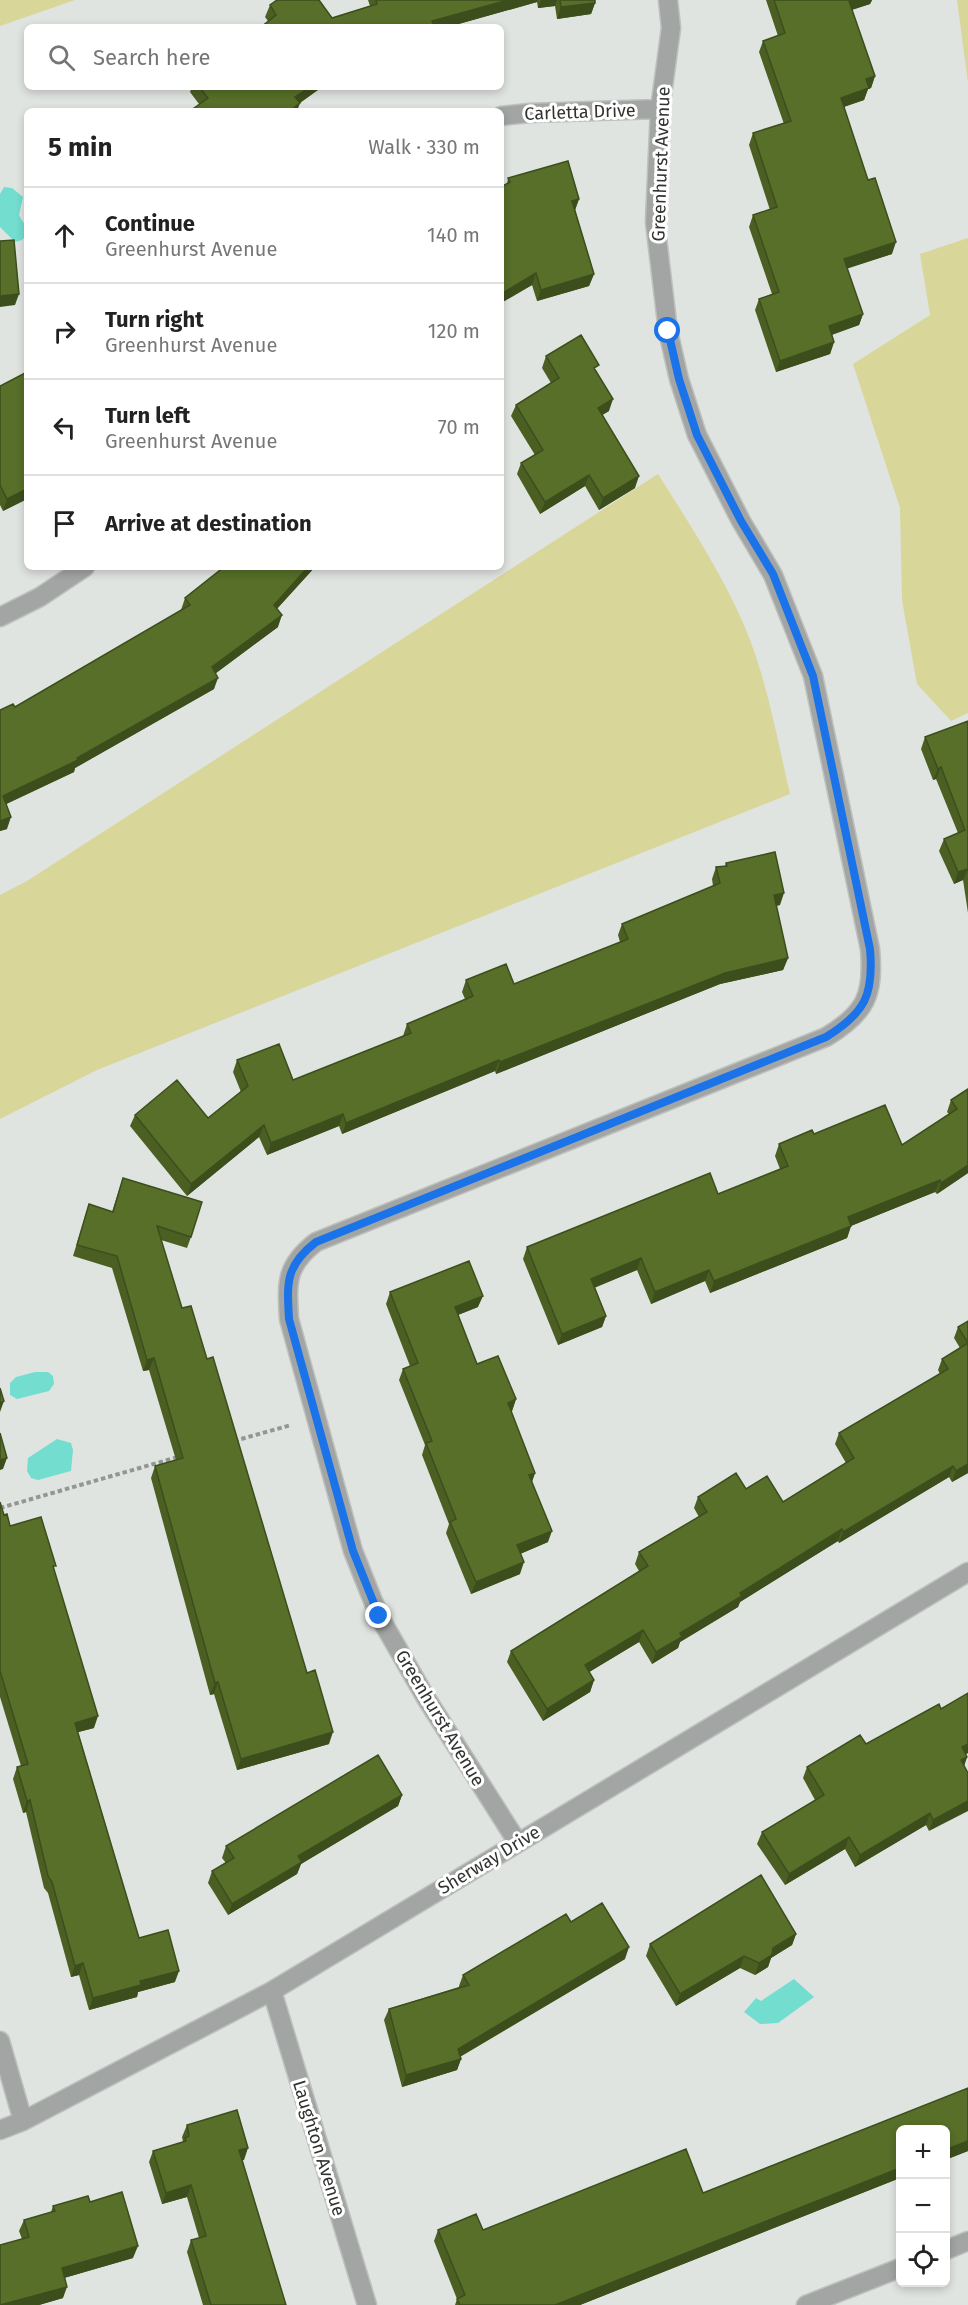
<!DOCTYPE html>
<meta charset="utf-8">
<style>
body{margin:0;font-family:"Fira Sans",sans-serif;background:#f2f2f2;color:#222}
.controls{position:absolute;right:18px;bottom:18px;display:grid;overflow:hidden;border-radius:9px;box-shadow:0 3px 9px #0003}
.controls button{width:54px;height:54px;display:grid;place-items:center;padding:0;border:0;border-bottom:2px solid #e0e0e0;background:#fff;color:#222;font:30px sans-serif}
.stop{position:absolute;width:18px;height:18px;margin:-14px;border:4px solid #1a73e8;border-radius:50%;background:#fff}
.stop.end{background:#1a73e8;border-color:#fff;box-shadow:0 2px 6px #0008}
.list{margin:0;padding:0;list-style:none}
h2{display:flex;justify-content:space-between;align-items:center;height:78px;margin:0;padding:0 24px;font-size:26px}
h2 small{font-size:20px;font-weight:400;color:#767676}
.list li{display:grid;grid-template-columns:39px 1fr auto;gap:18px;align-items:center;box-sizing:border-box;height:96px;padding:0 24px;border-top:2px solid #e0e0e0}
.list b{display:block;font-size:22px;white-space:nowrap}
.list p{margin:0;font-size:20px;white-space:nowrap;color:#767676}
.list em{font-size:20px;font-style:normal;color:#767676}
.icon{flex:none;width:33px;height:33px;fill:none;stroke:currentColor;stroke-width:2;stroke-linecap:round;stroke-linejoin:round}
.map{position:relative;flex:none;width:968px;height:2305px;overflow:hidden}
.search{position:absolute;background:#fff;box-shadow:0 3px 9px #0003;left:24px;top:24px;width:480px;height:66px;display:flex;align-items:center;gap:15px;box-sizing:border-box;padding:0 21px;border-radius:9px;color:#767676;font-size:22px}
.panel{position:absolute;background:#fff;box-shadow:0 3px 9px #0003;left:24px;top:108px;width:480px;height:462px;border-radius:9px}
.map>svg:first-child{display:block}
.green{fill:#d8d699}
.water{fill:#73ddcf}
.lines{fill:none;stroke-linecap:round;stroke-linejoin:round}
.street-casing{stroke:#bdc1bd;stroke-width:21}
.path{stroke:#939693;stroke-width:4;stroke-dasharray:4.5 3;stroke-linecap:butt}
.street{stroke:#a3a5a4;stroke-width:18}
.wall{fill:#4b5f23}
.shaded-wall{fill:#3d4e1d}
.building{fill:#576f29;stroke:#3d4e1d;stroke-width:1.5}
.route{stroke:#1a73e8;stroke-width:8}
.labels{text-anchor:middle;stroke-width:6;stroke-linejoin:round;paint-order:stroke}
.street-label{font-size:18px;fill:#313331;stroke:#fff}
</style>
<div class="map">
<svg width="968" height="2305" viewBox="0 0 968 2305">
<rect width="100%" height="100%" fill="#e0e4e0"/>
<path class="green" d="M 0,0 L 75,0 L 0,26 Z
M 957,0 L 968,0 L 968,83 Z
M 968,238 L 968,713 L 951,721 L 917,684 L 902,600 L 900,508 L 853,364 L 930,315 L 920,254 Z
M 658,474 C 689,523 721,572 744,625 C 767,679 777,738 790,794 L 97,1070 L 0,1119 L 0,895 L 27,881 Z"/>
<path class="water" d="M 4,187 L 12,188 L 23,197 L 19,215 C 24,225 32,230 22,240 L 15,242 L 0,227 L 0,194 Z
M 35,1372 L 48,1372 L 53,1376 L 54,1384 L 49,1391 L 17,1399 L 10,1395 L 10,1383 L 16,1377 Z
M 57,1439 L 71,1443 L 73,1450 L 71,1471 L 38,1480 L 31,1478 L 27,1471 L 28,1458 Z
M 794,1979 L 814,1997 L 778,2023 L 760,2024 L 744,2012 L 756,1998 L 761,2001 Z"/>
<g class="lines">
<defs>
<path id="street" d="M 501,116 L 529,113 L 660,109
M 0,617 L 40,597 L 85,567
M 518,1843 L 426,1698 L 379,1616 L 353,1551 L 289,1319 C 287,1283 285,1266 316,1242 L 826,1037 C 866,1013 874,995 870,949 L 813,676 L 773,575 L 741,521 L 697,435 L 679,379 L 668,331 L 655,222 L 660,109 L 671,28 L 668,0
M 272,1991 L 367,2305
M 0,2041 L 23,2121
M 0,2130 L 23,2121 L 272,1991 L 968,1572
M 946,2250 L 968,2241
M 806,2305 L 900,2268"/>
</defs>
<use href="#street" class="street-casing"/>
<path class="path" d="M 234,1441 L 291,1425
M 0,1508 L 178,1457"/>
<use href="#street" class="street"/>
</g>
<path class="wall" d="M 368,0 L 595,0 L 595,3 L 591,14 L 557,19 L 555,6 L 538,8 L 537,2 L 448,27 L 268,21 L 265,17 L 270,5 L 332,18 L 370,6 Z
M 766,0 L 872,0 L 870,4 L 852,10 L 875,76 L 871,88 L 868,89 L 864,100 L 844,107 L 892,254 L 847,268 L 863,314 L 859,325 L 832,335 L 834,342 L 830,354 L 776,372 L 755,310 L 759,299 L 772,294 L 749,227 L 753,215 L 770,210 L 749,145 L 753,133 L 784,124 L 759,52 L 763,41 L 778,36 Z
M 192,87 L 322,87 L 300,103 L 199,104 L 190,92 Z
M 508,178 L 579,199 L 575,210 L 594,274 L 589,286 L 537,301 L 532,285 L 501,303 L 501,187 L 507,184 Z
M 546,356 L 597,372 L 609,411 L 602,415 L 635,488 L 599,510 L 585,486 L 540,514 L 517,474 L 521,463 L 535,455 L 511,416 L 516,405 L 551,383 L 542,368 Z
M 27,372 L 27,499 L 3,511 L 0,505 L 0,386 Z
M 224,567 L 315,567 L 277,609 L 278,627 L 216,673 L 214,689 L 75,768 L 74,772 L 6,804 L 7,829 L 0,831 L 0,710 L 15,707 L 181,611 L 181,610 L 185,598 Z
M 968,721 L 968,913 L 963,880 L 954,884 L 939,851 L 944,839 L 958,833 L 936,779 L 933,780 L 921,749 L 925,737 Z
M 726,863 L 780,905 L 776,906 L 788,958 L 783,970 L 720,984 L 496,1074 L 495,1071 L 342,1134 L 339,1126 L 267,1155 L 259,1137 L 187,1196 L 130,1126 L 135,1115 L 208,1118 L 241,1092 L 233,1072 L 237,1060 L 293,1080 L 403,1036 L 407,1024 L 465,999 L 462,992 L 466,980 L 514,984 L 620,942 L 618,935 L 622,924 L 713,886 L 712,879 L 716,867 L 725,866 Z
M 968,1089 L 968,1173 L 937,1194 L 935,1192 L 851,1226 L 847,1238 L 710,1293 L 705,1281 L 651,1304 L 637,1270 L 595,1287 L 606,1316 L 602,1327 L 558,1345 L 523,1259 L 527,1247 L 718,1194 L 780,1169 L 775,1156 L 779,1144 L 814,1134 L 902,1145 L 949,1114 L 947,1112 L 951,1100 Z
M 123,1178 L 191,1237 L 187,1248 L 161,1240 L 182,1308 L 307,1673 L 329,1744 L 237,1770 L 214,1694 L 210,1695 L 151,1478 L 155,1466 L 176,1460 L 149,1370 L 143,1371 L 112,1268 L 73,1256 L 89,1204 L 112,1212 Z
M 390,1292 L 478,1307 L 458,1315 L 477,1364 L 516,1399 L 512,1411 L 511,1412 L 535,1473 L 532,1482 L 548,1542 L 520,1554 L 520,1574 L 471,1594 L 446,1533 L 449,1524 L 422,1455 L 425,1445 L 399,1380 L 403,1369 L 410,1366 L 386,1304 Z
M 968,1321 L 968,1473 L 952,1482 L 949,1477 L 839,1543 L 838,1541 L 740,1602 L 738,1607 L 680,1642 L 678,1648 L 652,1664 L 639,1642 L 589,1672 L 594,1680 L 590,1692 L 543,1721 L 507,1662 L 511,1651 L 639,1571 L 635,1564 L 639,1552 L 699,1517 L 694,1508 L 698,1497 L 746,1489 L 783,1502 L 846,1463 L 835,1444 L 839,1433 L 940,1374 L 938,1370 L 942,1359 L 960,1348 L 954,1338 L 958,1327 Z
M 0,1502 L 4,1515 L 10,1526 L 54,1570 L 94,1728 L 78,1732 L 139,1938 L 175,1982 L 138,1992 L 137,1997 L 89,2010 L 79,1975 L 71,1977 L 48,1893 L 44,1888 L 26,1812 L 23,1813 L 13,1779 L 17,1767 L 21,1766 L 0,1697 Z
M 968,1693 L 968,1753 L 965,1754 L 967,1757 L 964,1766 L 929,1831 L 926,1825 L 855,1867 L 845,1849 L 785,1885 L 757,1844 L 762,1832 L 815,1800 L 803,1778 L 807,1767 L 866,1744 L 941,1709 Z
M 402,1795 L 398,1806 L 301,1864 L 297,1874 L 228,1915 L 208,1883 L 212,1871 L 226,1863 L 222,1858 L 226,1846 Z
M 571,1922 L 625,1959 L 460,2057 L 461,2059 L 457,2070 L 402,2087 L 384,2020 L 389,2009 L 459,1987 L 459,1986 L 463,1975 Z
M 796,1934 L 792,1945 L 771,1958 L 768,1967 L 755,1975 L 740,1968 L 676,2006 L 646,1956 L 650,1944 Z
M 968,2088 L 968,2151 L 945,2160 L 900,2130 L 900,2178 L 580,2305 L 455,2305 L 457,2299 L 434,2241 L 438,2230 L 483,2230 L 703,2193 Z
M 187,2125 L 244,2160 L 242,2160 L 286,2305 L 203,2305 L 187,2252 L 191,2240 L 199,2238 L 187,2197 L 162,2204 L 149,2162 L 153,2151 L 183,2142 L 182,2137 Z
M 90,2202 L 133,2258 L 64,2278 L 63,2298 L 39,2305 L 0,2305 L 22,2239 L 19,2231 L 24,2220 L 51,2212 L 53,2206 Z"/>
<path class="shaded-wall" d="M 508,0 L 538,0 L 537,2 L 448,27 L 430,27 L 432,21 Z
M 541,0 L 557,0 L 555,6 L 538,8 Z
M 851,0 L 872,0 L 870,4 L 844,12 L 849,1 Z
M 595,3 L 591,14 L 557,19 L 561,7 Z
M 875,76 L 871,88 L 868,89 L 864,100 L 837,109 L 841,98 L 866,79 Z
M 310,87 L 322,87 L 291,109 L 295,97 Z
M 300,103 L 297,111 L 290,111 Z
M 579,199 L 575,210 L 568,213 L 572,201 Z
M 896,242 L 892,254 L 840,271 L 844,259 Z
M 536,273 L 532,285 L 501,303 L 501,294 Z
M 594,274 L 589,286 L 537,301 L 541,290 Z
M 19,294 L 15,305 L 0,307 L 0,296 Z
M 863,314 L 859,325 L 824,337 L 829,326 Z
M 834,342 L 830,354 L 776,372 L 780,361 Z
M 613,399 L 609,411 L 594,420 L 598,408 Z
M 589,475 L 585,486 L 540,514 L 545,502 Z
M 639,476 L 635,488 L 599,510 L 603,498 Z
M 27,489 L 27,499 L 3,511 L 7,499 Z
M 308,567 L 315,567 L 270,616 L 274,605 Z
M 282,615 L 278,627 L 208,679 L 212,667 Z
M 218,678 L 214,689 L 75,768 L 74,772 L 0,807 L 3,796 L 77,758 Z
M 941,767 L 936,779 L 933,780 L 938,769 Z
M 11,817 L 7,829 L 0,831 L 0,821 Z
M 968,869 L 963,880 L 954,884 L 958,872 Z
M 784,893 L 780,905 L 769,907 L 774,895 Z
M 788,958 L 783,970 L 720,984 L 496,1074 L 500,1062 L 725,973 Z
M 499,1060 L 495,1071 L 342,1134 L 346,1123 Z
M 343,1114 L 339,1126 L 267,1155 L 271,1143 Z
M 264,1125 L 259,1137 L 187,1196 L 191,1184 Z
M 968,1165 L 968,1173 L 937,1194 L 941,1183 Z
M 940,1180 L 935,1192 L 843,1229 L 848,1217 Z
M 851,1226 L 847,1238 L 710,1293 L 714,1281 Z
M 641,1258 L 637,1270 L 587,1291 L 591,1279 Z
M 709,1270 L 705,1281 L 651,1304 L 655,1292 Z
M 483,1296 L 478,1307 L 450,1318 L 455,1307 Z
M 606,1316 L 602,1327 L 558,1345 L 562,1334 Z
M 154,1358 L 149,1370 L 143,1371 L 147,1360 Z
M 516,1399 L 512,1411 L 503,1415 L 508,1403 Z
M 4,1401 L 0,1412 L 0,1403 Z
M 7,1458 L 3,1469 L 0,1470 L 0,1460 Z
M 968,1464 L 968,1473 L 952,1482 L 956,1471 Z
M 953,1466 L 949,1477 L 839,1543 L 843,1532 Z
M 535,1473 L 531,1484 L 529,1475 Z
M 842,1529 L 838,1541 L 740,1602 L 738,1607 L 680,1642 L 678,1648 L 652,1664 L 656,1652 L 680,1633 L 740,1593 Z
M 552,1531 L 548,1542 L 513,1557 L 517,1545 Z
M 524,1562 L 520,1574 L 471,1594 L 476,1582 Z
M 643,1630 L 639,1642 L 581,1677 L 585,1665 Z
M 594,1680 L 590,1692 L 543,1721 L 547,1709 Z
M 218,1682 L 214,1694 L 210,1695 L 215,1683 Z
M 98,1716 L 94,1728 L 71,1734 L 75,1723 Z
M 333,1732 L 329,1744 L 237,1770 L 241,1759 Z
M 968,1744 L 968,1753 L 958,1759 L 962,1747 Z
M 967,1757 L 963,1769 L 961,1760 Z
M 402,1795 L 398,1806 L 301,1864 L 297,1874 L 228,1915 L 232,1904 L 298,1856 Z
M 30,1800 L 26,1812 L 23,1813 L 27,1801 Z
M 968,1801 L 968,1811 L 929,1831 L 933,1820 Z
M 930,1813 L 926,1825 L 855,1867 L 860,1855 Z
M 849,1837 L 845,1849 L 785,1885 L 789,1874 Z
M 796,1934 L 792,1945 L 771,1958 L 768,1967 L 755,1975 L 759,1963 L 773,1948 Z
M 629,1947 L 625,1959 L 454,2060 L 458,2049 Z
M 744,1956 L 740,1968 L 676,2006 L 680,1994 Z
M 83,1963 L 79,1975 L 71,1977 L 75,1966 Z
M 179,1971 L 175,1982 L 138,1992 L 137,1997 L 89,2010 L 93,1998 L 140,1981 Z
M 461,2059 L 457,2070 L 402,2087 L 406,2075 Z
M 968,2141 L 968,2151 L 945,2160 L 945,2150 Z
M 248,2148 L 244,2160 L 235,2162 L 239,2150 Z
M 900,2168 L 900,2178 L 580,2305 L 555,2305 Z
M 191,2185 L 187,2197 L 162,2204 L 166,2193 Z
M 138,2246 L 133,2258 L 57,2280 L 62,2268 Z
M 67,2287 L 63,2298 L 39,2305 L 1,2305 Z"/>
<path class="building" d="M 277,0 L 319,0 L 332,18 L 377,4 L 376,0 L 508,0 L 432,21 L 434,27 L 261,27 L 276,15 L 270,5 Z
M 560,0 L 595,0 L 595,3 L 561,7 Z
M 774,0 L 851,0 L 849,1 L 875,76 L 866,79 L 869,88 L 841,98 L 868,180 L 875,178 L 896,242 L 844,259 L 863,314 L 829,326 L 834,342 L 780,361 L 759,299 L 779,292 L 753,215 L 777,207 L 753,133 L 791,121 L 763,41 L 785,33 Z
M 199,87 L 310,87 L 295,97 L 300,103 L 290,111 L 190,111 L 208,98 Z
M 568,161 L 579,199 L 572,201 L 594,274 L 541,290 L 536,273 L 501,294 L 501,187 L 510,182 L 508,178 Z
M 14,240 L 19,294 L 0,296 L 0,241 Z
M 581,335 L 599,365 L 594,368 L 613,399 L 598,408 L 639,476 L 603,498 L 589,475 L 545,502 L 521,463 L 543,450 L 516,405 L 559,378 L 546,356 Z
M 27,372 L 27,489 L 7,499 L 0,485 L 0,386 Z
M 224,567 L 308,567 L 274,605 L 282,615 L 212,667 L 218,678 L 77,758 L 78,760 L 3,796 L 11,817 L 0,821 L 0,710 L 13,704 L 15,707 L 190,605 L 185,598 Z
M 968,721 L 968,871 L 968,869 L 958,872 L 944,839 L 965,830 L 941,767 L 938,769 L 925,737 Z
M 775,852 L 784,893 L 774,895 L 788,958 L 725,973 L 500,1062 L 499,1060 L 346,1123 L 343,1114 L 271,1143 L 264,1125 L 191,1184 L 135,1115 L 177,1080 L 208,1118 L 248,1086 L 237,1060 L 279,1044 L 293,1080 L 411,1033 L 407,1024 L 473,996 L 466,980 L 506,964 L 514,984 L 628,939 L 622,924 L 720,883 L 716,867 L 727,866 L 726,863 Z
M 968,1089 L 968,1165 L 941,1183 L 940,1180 L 848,1217 L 851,1226 L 714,1281 L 709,1270 L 655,1292 L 641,1258 L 591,1279 L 606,1316 L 562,1334 L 527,1247 L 710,1173 L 718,1194 L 788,1166 L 779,1144 L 812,1130 L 814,1134 L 885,1105 L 902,1145 L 957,1109 L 951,1100 Z
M 123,1178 L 202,1202 L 191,1237 L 157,1226 L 182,1308 L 191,1306 L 207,1359 L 213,1357 L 307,1673 L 315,1670 L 333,1732 L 241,1759 L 218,1682 L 215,1683 L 155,1466 L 183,1458 L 154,1358 L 147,1360 L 117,1256 L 77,1245 L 89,1204 L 113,1212 Z
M 469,1261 L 483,1296 L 455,1307 L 477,1364 L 498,1356 L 516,1399 L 508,1403 L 535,1473 L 529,1475 L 552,1531 L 517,1545 L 524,1562 L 476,1582 L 450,1522 L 456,1519 L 426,1443 L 432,1441 L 403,1369 L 418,1363 L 390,1292 Z
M 968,1321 L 968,1343 L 958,1327 Z
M 968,1343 L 968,1464 L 956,1471 L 953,1466 L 843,1532 L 842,1529 L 740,1593 L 742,1596 L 680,1633 L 682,1637 L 656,1652 L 643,1630 L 585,1665 L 594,1680 L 547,1709 L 511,1651 L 648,1566 L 639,1552 L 707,1512 L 698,1497 L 736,1473 L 746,1489 L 767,1476 L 783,1502 L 854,1458 L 839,1433 L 948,1369 L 942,1359 Z
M 0,1388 L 4,1401 L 0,1403 Z
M 0,1433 L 7,1458 L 0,1460 Z
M 0,1502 L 4,1515 L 7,1514 L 10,1526 L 41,1517 L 56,1566 L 53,1566 L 98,1716 L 75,1723 L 139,1938 L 168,1930 L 179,1971 L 140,1981 L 141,1985 L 93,1998 L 83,1963 L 75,1966 L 52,1882 L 48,1876 L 30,1800 L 27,1801 L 17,1767 L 28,1764 L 0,1671 Z
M 968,1693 L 968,1744 L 962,1747 L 967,1757 L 961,1760 L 968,1773 L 968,1801 L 933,1820 L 930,1813 L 860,1855 L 849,1837 L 789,1874 L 762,1832 L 824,1795 L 807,1767 L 860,1735 L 866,1744 L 939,1704 L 941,1709 Z
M 378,1755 L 402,1795 L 298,1856 L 302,1862 L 232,1904 L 212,1871 L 234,1858 L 226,1846 Z
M 761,1875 L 796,1934 L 773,1948 L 772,1955 L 759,1963 L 744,1956 L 680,1994 L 650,1944 Z
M 602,1903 L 629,1947 L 458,2049 L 461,2059 L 406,2075 L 389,2009 L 469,1985 L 463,1975 L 566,1914 L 571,1922 Z
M 968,2088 L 968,2141 L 945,2150 L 945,2130 L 900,2130 L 900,2168 L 555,2305 L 460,2305 L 457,2299 L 465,2295 L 438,2230 L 476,2214 L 483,2230 L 686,2149 L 703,2193 Z
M 237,2110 L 248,2148 L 239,2150 L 286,2305 L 211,2305 L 191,2240 L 206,2236 L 191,2185 L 166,2193 L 153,2151 L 186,2141 L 185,2138 L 189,2136 L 187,2125 Z
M 122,2192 L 138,2246 L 62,2268 L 67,2287 L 0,2305 L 0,2245 L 29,2237 L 24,2220 L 55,2211 L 53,2206 L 88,2196 L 90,2202 Z"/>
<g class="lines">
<path class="route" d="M 379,1616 L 353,1551 L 289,1319 C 287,1283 285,1266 316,1242 L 826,1037 C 865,1013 874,995 870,949 L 813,676 L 773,574 L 741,521 L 697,435 L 679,379 L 668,331"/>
</g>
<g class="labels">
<g class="street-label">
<text transform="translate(580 112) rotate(-2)" y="6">Carletta Drive</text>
<text transform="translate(661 164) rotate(-88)" y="6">Greenhurst Avenue</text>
<text transform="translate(440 1718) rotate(59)" y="6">Greenhurst Avenue</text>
<text transform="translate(489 1860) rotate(-31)" y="6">Sherway Drive</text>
<text transform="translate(319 2148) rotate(73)" y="6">Laughton Avenue</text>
</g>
</g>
</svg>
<div class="controls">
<button>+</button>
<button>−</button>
<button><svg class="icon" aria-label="locate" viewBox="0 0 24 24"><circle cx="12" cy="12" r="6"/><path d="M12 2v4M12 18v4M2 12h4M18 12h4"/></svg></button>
</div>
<div class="stop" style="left:668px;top:331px"></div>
<div class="stop end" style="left:379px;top:1616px"></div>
<div class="search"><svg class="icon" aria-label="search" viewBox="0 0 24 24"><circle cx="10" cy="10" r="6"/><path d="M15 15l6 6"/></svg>Search here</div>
<section class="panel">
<h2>5 min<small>Walk · 330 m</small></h2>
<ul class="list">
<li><svg class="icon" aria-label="ahead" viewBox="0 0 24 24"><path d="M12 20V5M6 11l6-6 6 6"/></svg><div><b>Continue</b><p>Greenhurst Avenue</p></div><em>140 m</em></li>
<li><svg class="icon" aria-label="right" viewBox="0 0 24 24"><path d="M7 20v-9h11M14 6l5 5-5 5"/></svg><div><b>Turn right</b><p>Greenhurst Avenue</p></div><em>120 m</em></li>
<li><svg class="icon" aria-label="left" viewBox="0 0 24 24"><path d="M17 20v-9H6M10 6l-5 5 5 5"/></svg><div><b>Turn left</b><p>Greenhurst Avenue</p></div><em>70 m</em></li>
<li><svg class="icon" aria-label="arrive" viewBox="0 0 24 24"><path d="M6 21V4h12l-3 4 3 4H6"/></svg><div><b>Arrive at destination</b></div></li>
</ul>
</section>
</div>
